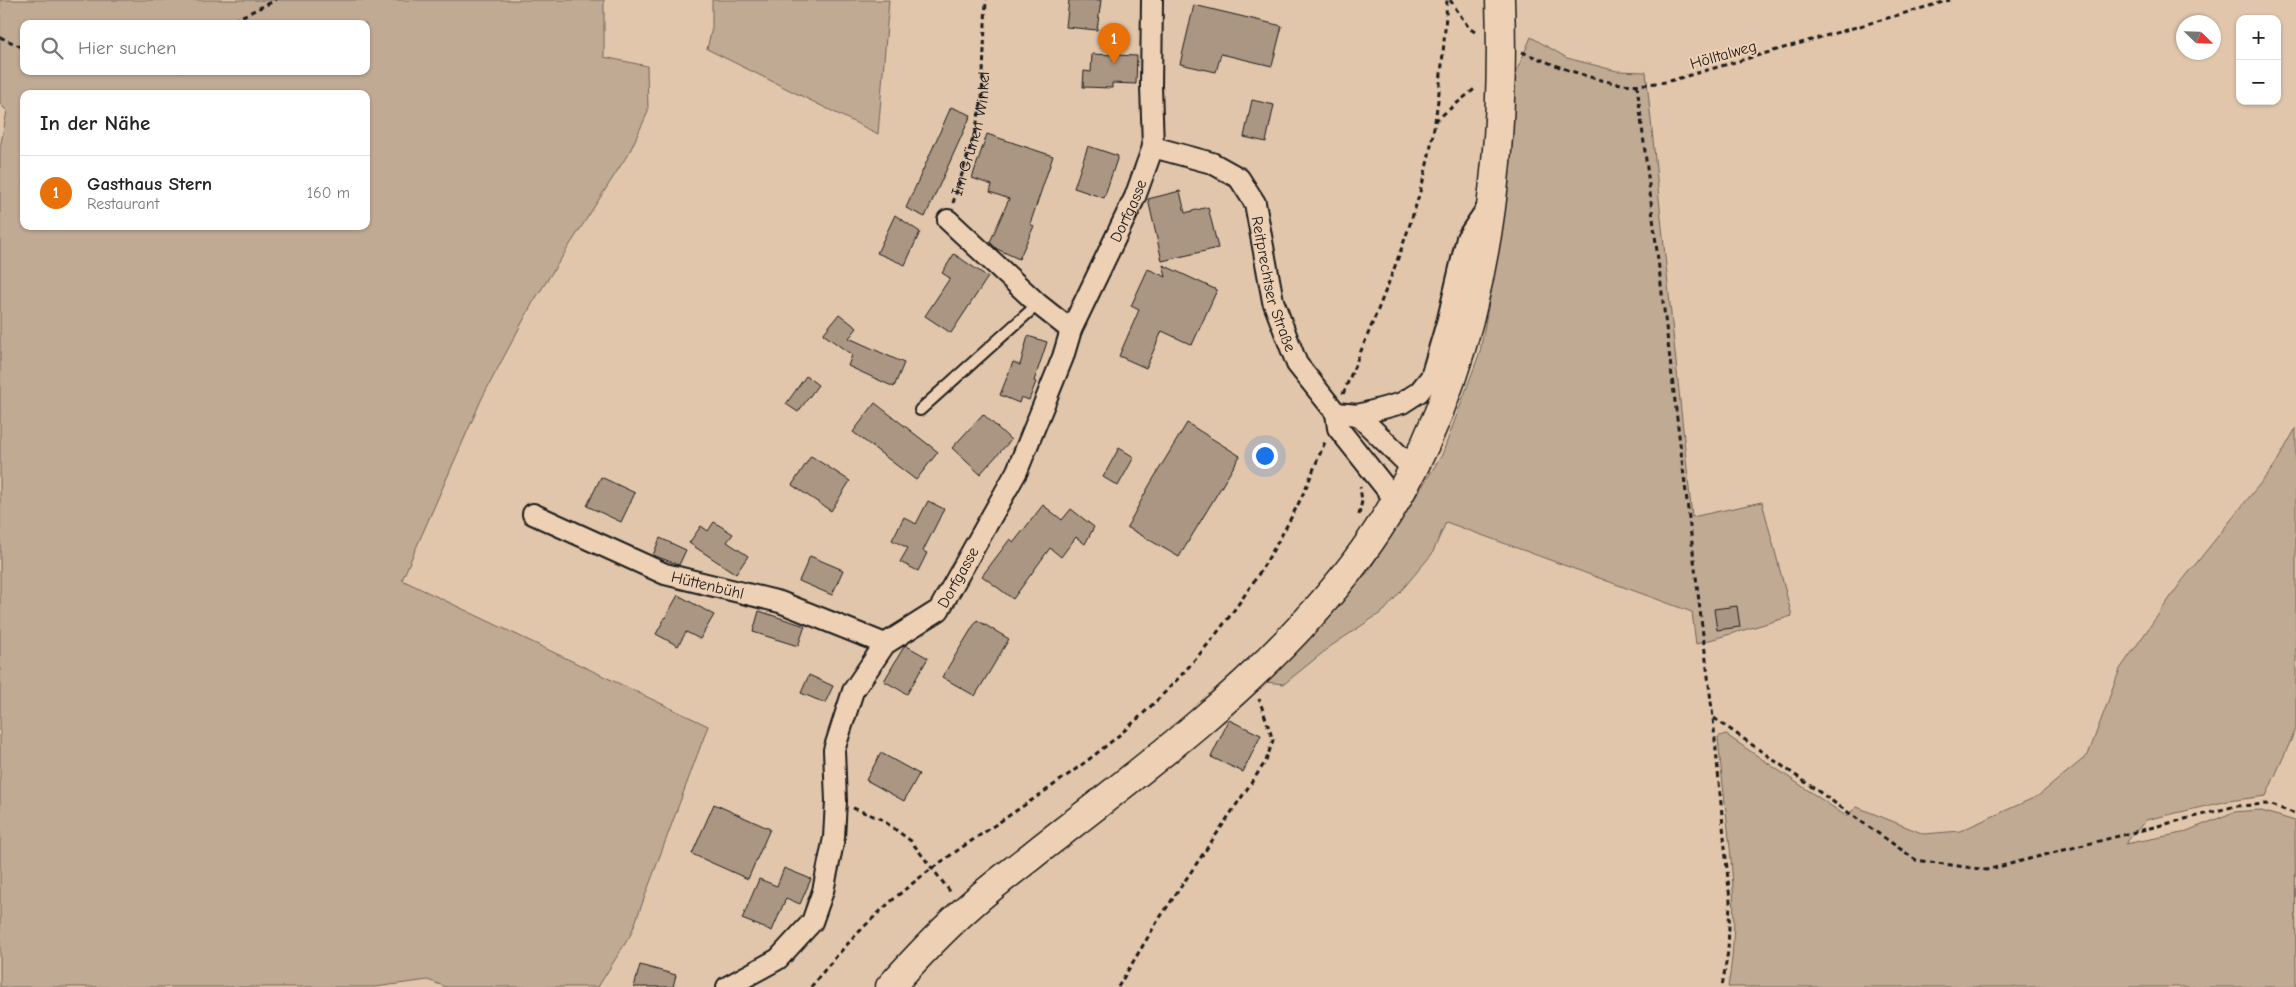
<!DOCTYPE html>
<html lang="de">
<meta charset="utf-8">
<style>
body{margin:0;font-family:"Comic Neue",sans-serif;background:#f2f2f2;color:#222}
.controls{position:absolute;right:15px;top:15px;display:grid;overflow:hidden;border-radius:10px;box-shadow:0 1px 4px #0004}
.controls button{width:45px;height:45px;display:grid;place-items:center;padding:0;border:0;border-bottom:1px solid #e0e0e0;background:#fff;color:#222;font:25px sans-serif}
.compass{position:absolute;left:2176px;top:15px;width:45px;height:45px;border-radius:50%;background:#fff;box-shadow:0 1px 4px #0004;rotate:113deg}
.you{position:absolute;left:1264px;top:455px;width:18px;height:18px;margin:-12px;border:4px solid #fff;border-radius:50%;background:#1a73e8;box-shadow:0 0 0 8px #1a73e833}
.badge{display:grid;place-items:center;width:32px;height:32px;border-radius:50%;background:#ea580c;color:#fff;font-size:16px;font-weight:700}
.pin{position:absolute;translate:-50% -41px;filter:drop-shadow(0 1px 2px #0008)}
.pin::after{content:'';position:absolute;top:26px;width:18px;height:15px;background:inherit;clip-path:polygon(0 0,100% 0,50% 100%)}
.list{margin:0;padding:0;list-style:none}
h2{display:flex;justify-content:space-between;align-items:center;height:65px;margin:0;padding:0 20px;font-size:21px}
h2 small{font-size:16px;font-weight:400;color:#767676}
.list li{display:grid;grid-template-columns:32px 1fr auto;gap:15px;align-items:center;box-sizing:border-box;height:75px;padding:0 20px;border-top:1px solid #e0e0e0}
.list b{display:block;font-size:19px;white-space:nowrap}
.list p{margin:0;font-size:16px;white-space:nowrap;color:#767676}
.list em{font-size:16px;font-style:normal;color:#767676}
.icon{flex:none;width:28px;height:28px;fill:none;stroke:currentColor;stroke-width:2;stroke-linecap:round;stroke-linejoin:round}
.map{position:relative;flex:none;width:2296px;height:987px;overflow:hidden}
.search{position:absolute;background:#fff;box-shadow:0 1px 4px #0004;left:20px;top:20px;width:350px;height:55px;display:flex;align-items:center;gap:12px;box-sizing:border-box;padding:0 18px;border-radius:10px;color:#767676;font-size:19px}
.panel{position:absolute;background:#fff;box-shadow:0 1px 4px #0004;left:20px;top:90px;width:350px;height:140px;border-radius:10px}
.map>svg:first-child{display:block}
.green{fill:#c1aa94;stroke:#6e6358;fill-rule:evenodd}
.building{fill:#ab9683;stroke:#1c1c1c}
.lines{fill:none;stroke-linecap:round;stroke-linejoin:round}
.lane-casing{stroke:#1c1c1c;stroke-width:14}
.street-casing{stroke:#1c1c1c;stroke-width:24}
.secondary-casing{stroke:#1c1c1c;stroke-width:31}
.path{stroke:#1c1c1c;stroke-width:3;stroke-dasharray:5 4;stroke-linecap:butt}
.lane{stroke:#eed1b5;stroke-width:10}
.street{stroke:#eed1b5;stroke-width:20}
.secondary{stroke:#eed1b5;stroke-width:28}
.labels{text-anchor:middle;stroke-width:4;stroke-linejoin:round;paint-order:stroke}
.street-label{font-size:16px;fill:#1c1c1c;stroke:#eed1b5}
</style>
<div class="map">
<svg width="2296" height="987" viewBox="0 0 2296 987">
<rect width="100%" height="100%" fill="#e1c6ac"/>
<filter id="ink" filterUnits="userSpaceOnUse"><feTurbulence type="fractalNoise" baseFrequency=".02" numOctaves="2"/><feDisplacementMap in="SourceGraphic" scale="10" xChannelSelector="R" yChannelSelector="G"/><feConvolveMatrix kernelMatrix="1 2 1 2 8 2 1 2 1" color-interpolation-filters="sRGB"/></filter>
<g filter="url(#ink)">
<path class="green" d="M 0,0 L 604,0 L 604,57 L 647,66 L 648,112 L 630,151 L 532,304 L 482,398 L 402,580 L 708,726 L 631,934 L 598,987 L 446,987 L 428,980 L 375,987 L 0,987 L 0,148 L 7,111 L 0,104 ZM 24,24 L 366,24 L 366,71 L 24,71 ZM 24,94 L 366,94 L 366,226 L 24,226 Z
M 712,0 L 889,0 L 878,134 L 707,49 L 712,28 Z
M 1531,37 L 1567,58 L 1617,71 L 1646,72 L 1692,517 L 1762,502 L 1792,616 L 1696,644 L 1692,612 L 1446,522 L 1432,554 L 1385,610 L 1331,646 L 1284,684 L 1265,682 L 1368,572 L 1442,455 L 1480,352 L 1501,236 L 1517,70 Z
M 2296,428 L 2296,729 L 2266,796 L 2228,801 L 2146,820 L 2125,844 L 2182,833 L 2234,812 L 2258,810 L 2295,821 L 2296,987 L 1728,987 C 1743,904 1725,820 1718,737 L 1725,734 L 1846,816 L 1857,807 L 1924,834 L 1960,831 L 2038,796 L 2088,755 L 2120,669 L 2182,581 L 2275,465 Z"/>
<path class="building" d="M 1069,0 L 1101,0 L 1097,30 L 1066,27 Z
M 1194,5 L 1282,26 L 1272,66 L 1221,54 L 1216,72 L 1180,64 Z
M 1092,54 L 1137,56 L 1136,84 L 1112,83 L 1112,88 L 1083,87 L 1084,71 L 1091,72 Z
M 1252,100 L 1274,105 L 1266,142 L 1244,137 Z
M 951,107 L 971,115 L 925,217 L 906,208 Z
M 987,134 L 1053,156 L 1030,224 L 1034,226 L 1019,259 L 997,249 L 990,242 L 1009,199 L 990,192 L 992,185 L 972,178 Z
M 1088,146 L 1118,156 L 1104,198 L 1074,188 Z
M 1180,191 L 1185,213 L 1208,207 L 1218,248 L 1162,261 L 1148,199 Z
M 895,215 L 920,232 L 905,265 L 877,253 Z
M 954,254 L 988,277 L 951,333 L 925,316 L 950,278 L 942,273 Z
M 1163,265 L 1217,290 L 1192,345 L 1162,331 L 1146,368 L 1119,356 L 1139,310 L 1131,306 L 1148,269 L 1166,277 Z
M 839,314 L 857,328 L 849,338 L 904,363 L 894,387 L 848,366 L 852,355 L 823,334 Z
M 1028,336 L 1047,342 L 1034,381 L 1036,382 L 1029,400 L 1021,397 L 1019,403 L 1000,395 L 1013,362 L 1020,365 Z
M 806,376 L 818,385 L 798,412 L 786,404 Z
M 875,403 L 938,452 L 916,480 L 853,432 Z
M 983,414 L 1011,440 L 980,474 L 952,448 Z
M 1187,423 L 1240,456 L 1179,557 L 1127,527 L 1149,486 Z
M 1119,448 L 1134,457 L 1118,486 L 1103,477 Z
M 811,456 L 850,481 L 831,511 L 792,485 Z
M 601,477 L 635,493 L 621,522 L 587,506 Z
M 928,501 L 944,509 L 923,551 L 927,553 L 918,571 L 900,562 L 908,548 L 892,540 L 904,517 L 916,524 Z
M 1043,505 L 1062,520 L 1071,509 L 1094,527 L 1085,544 L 1076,537 L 1061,557 L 1050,548 L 1013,599 L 982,576 L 1010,539 L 1014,542 Z
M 714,522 L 733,534 L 727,542 L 748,556 L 736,574 L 689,543 L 701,526 L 708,531 Z
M 660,538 L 686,550 L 679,565 L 653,555 Z
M 810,556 L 843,570 L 832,595 L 799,581 Z
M 678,595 L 714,615 L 700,639 L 686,632 L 678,646 L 656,634 Z
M 1737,606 L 1740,627 L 1717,630 L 1714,609 Z
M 759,611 L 805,626 L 798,646 L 753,632 Z
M 977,620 L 1009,639 L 975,696 L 942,677 Z
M 905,645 L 928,658 L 907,694 L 884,681 Z
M 809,675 L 833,686 L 825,703 L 801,693 Z
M 1229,720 L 1261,735 L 1243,772 L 1211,757 Z
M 881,753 L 919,774 L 904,801 L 866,780 Z
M 714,804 L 770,829 L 748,879 L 692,854 Z
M 784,868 L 811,879 L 800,904 L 786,898 L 772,931 L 742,919 L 759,879 L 777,886 Z
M 640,965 L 676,975 L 673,987 L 634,987 Z"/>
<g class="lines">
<defs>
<path id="lane" d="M 920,410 L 1038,304"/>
<g id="street">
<path id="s2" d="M 1153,147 L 1212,163 L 1239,178 L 1255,203 L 1273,301 L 1297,364 L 1336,413"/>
<path d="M 948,220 L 1038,304 L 1071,330"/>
<path d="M 1336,413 L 1358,415 L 1402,403 L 1419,392 L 1431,377 L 1448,319 L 1467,238 L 1488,207"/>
<path d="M 1336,413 L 1338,428 L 1396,501"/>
<path d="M 1358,415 L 1413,469"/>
<path id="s3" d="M 533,514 L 665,574 L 780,602 L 885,644"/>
<path id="s4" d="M 727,987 L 778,959 L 812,922 L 823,891 L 834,838 L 836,801 L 834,750 L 853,691 L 885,644 L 939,610 L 1017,471 L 1063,357 L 1071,330 L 1135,197 L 1153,147 L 1151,86 L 1152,0"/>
</g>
<path id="secondary" d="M 890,987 C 916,958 942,930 972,904 C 993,885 1017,868 1039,850 C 1092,809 1146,768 1198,724 C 1273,660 1347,586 1397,499 C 1483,349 1506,171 1500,0"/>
</defs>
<use href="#lane" class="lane-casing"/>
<use href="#street" class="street-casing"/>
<use href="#secondary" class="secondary-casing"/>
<g class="path">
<path d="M 1450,0 L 1469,28 L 1478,34"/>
<path d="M 226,24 L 276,0"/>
<path d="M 0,37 L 24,48"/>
<path d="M 1522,52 C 1552,64 1583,77 1615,83 C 1632,86 1649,84 1666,82 L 1950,0"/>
<path d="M 1637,85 L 1713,718 L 1730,901 L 1728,951 L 1722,987"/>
<path d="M 1435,121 L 1477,87"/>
<path id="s1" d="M 953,203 L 975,132 L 982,99 L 986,0"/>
<path d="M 1343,394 C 1372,324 1403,254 1423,181 C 1438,122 1443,60 1447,0"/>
<path d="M 1359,515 L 1362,501 L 1360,487"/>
<path d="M 1714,718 L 1916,860 L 1986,870 L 2236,806 L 2269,804 L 2296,814"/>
<path d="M 853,808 L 881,819 L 911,841 L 952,894"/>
<path d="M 811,987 C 846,942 887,901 934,867 C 995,823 1060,785 1118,736 C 1191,674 1250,598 1294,512 C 1306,490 1315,465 1325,442"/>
<path d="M 1118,987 L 1157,922 L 1266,761 L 1273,740 L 1259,699"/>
</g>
<use href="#lane" class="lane"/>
<use href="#street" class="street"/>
<use href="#secondary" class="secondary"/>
</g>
</g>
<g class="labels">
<g class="street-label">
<text transform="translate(1723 54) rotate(-16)" y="6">Hölltalweg</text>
<text dy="6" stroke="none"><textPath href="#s1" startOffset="72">Im Grünen Winkel</textPath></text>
<text dy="6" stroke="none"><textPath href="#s4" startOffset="909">Dorfgasse</textPath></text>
<text dy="6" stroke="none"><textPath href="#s2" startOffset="205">Reitprechtser Straße</textPath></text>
<text dy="6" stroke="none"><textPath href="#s4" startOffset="504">Dorfgasse</textPath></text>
<text dy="6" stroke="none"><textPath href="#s3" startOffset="189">Hüttenbühl</textPath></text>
</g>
</g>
</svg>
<div class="controls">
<button>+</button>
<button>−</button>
</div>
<svg class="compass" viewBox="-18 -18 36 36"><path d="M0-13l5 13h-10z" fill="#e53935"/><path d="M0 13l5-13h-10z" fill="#767676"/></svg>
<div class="you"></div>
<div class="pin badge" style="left:1114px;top:64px;background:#e8710a">1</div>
<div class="search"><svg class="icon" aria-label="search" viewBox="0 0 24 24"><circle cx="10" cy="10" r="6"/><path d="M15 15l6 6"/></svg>Hier suchen</div>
<section class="panel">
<h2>In der Nähe<small></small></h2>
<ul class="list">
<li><span class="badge" style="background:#e8710a">1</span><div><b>Gasthaus Stern</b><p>Restaurant</p></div><em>160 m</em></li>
</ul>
</section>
</div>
